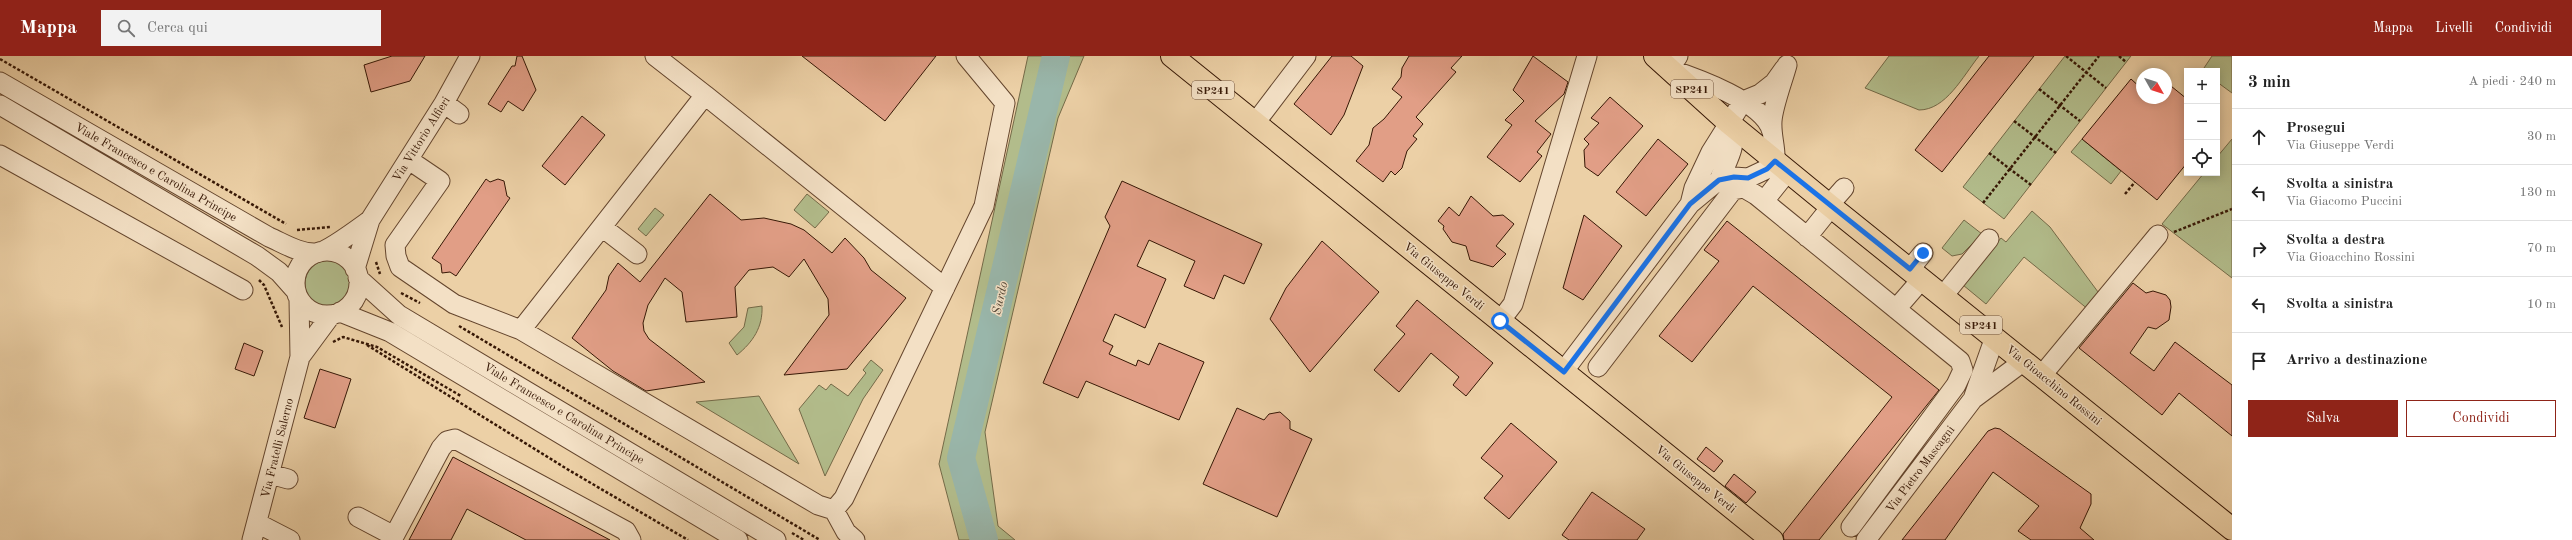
<!DOCTYPE html>
<html lang="it">
<meta charset="utf-8">
<style>
body{margin:0;font-family:"Old Standard TT",serif;background:#f2f2f2;color:#222}
.controls{position:absolute;right:12px;top:12px;display:grid;overflow:hidden;border-radius:0px;box-shadow:0 2px 10px #0003}
.controls button{width:36px;height:36px;display:grid;place-items:center;padding:0;border:0;border-bottom:1px solid #e0e0e0;background:#fff;color:#222;font:20px sans-serif}
.compass{position:absolute;left:2136px;top:12px;width:36px;height:36px;border-radius:50%;background:#fff;box-shadow:0 2px 10px #0003;rotate:129deg}
.stop{position:absolute;width:12px;height:12px;margin:-9px;border:3px solid #1a73e8;border-radius:50%;background:#fff}
.stop.end{background:#1a73e8;border-color:#fff;box-shadow:0 1px 4px #0008}
.list{margin:0;padding:0;list-style:none}
h2{display:flex;justify-content:space-between;align-items:center;height:52px;margin:0;padding:0 16px;font-size:17px}
h2 small{font-size:13px;font-weight:400;color:#767676}
.list li{display:grid;grid-template-columns:26px 1fr auto;gap:12px;align-items:center;box-sizing:border-box;height:56px;padding:0 16px;border-top:1px solid #e0e0e0}
.list b{display:block;font-size:15px;white-space:nowrap}
.list p{margin:0;font-size:13px;white-space:nowrap;color:#767676}
.list em{font-size:13px;font-style:normal;color:#767676}
.actions{display:flex;gap:8px;padding:12px 16px}
.actions a{flex:1;padding:9px 0;border:1px solid #8f2418;border-radius:0px;text-align:center;font-size:14px;color:#8f2418}
.actions .main{background:#8f2418;color:#fff}
.icon{flex:none;width:22px;height:22px;fill:none;stroke:currentColor;stroke-width:2;stroke-linecap:round;stroke-linejoin:round}
.map{position:relative;flex:none;width:2232px;height:484px;overflow:hidden}
header{display:flex;align-items:center;gap:24px;box-sizing:border-box;height:56px;padding:0 20px;background:#8f2418;color:#fff}
header strong{font-size:19px}
nav{display:flex;gap:22px;margin-inline-start:auto;font-size:14px}
.search{width:280px;height:36px;background:#f2f2f2;display:flex;align-items:center;gap:10px;box-sizing:border-box;padding:0 14px;border-radius:0px;color:#767676;font-size:15px}
main{display:flex}
aside{flex:1;background:#fff}
.map>svg:first-child{display:block}
.green{fill:#b2bc8b;stroke:#746a48}
.lines{fill:none;stroke-linecap:round;stroke-linejoin:round}
.river{stroke:#99b6aa;stroke-width:28}
.building{fill:#e19e86;stroke:#361705}
.minor-casing{stroke:#64452d;stroke-width:21}
.major-casing{stroke:#361705;stroke-width:24}
.path{stroke:#361705;stroke-width:2.5;stroke-dasharray:3 2;stroke-linecap:butt}
.minor{stroke:#f3e0c5;stroke-width:19}
.major{stroke:#ecd0a6;stroke-width:22}
.route{stroke:#1a73e8;stroke-width:5}
.labels{text-anchor:middle;stroke-width:3;stroke-linejoin:round;paint-order:stroke}
.shield{fill:#f3e0c5;stroke:#6f533f;stroke-width:1}
.shield-label{font-size:11px;font-weight:bold;fill:#361705}
.street-label{font-size:12px;fill:#361705;stroke:#f3e0c5}
.water-label{font-size:13px;font-style:italic;fill:#544737;stroke:#f3e0c5}
</style>
<header>
<strong>Mappa</strong>
<div class="search"><svg class="icon" aria-label="search" viewBox="0 0 24 24"><circle cx="10" cy="10" r="6"/><path d="M15 15l6 6"/></svg>Cerca qui</div>
<nav><a>Mappa</a><a>Livelli</a><a>Condividi</a></nav>
</header>
<main>
<div class="map">
<svg width="2232" height="484" viewBox="0 0 2232 484">
<rect width="100%" height="100%" fill="#ecd0a6"/>
<filter id="stains"><feTurbulence type="fractalNoise" baseFrequency=".005" numOctaves="4"/><feColorMatrix values="0 0 0 0 .2 0 0 0 0 .09 0 0 0 0 .02 0 0 0 .5 -.17"/></filter>
<radialGradient id="worn" r=".72"><stop offset=".6" stop-color="#630" stop-opacity="0"/><stop offset="1" stop-color="#630" stop-opacity=".3"/></radialGradient>
<path class="green" d="M 1028,0 L 1084,0 L 1058,62 L 985,376 L 998,470 L 1015,484 L 959,484 L 939,408 Z
M 1889,0 L 1979,0 C 1963,20 1946,54 1919,54 L 1865,32 Z
M 2065,0 L 2131,0 L 2004,163 L 1963,131 Z
M 2212,0 L 2232,0 L 2232,37 L 2217,26 L 2217,15 L 2202,15 Z
M 2082,83 L 2121,115 L 2111,128 L 2071,96 Z
M 2232,83 L 2232,222 L 2162,168 L 2204,117 L 2217,117 L 2217,101 Z
M 807,138 L 829,156 L 815,172 L 794,154 Z
M 655,152 L 664,159 L 646,180 L 638,173 Z
M 2032,155 L 2050,171 L 2101,240 L 2089,254 L 2024,201 L 1986,248 L 1963,229 L 2001,182 L 2006,186 Z
M 1964,164 L 1982,178 L 1962,198 L 1952,200 L 1942,192 Z
M305 228a24 24 0 1 1 48 0a24 24 0 1 1-48 0Z
M 762,250 C 763,271 753,286 737,299 L 729,287 L 744,271 L 748,252 Z
M 871,304 L 883,314 L 863,343 L 825,420 L 799,353 L 819,329 L 826,334 L 831,328 L 848,340 L 866,317 L 863,314 Z
M 759,340 L 799,408 L 696,346 Z"/>
<g class="lines">
<path class="river" d="M 984,484 L 961,402 L 1056,0"/>
</g>
<path class="building" d="M 392,0 L 425,0 L 410,25 L 371,36 L 364,9 Z
M 517,0 L 522,0 L 536,34 L 523,55 L 508,45 L 501,56 L 488,48 L 512,10 L 515,10 Z
M 802,0 L 936,0 L 885,65 Z
M 1332,0 L 1351,0 L 1363,10 L 1344,59 L 1331,79 L 1294,48 Z
M 1409,0 L 1462,0 L 1451,12 L 1456,16 L 1416,61 L 1423,68 L 1413,80 L 1417,83 L 1407,95 L 1402,112 L 1395,119 L 1391,115 L 1383,126 L 1356,105 L 1369,89 L 1373,72 L 1384,63 L 1402,41 L 1392,33 L 1401,21 L 1402,12 Z
M 1533,0 L 1568,26 L 1564,38 L 1535,65 L 1551,78 L 1537,96 L 1542,100 L 1520,126 L 1487,101 L 1512,69 L 1505,64 L 1524,45 L 1513,34 Z
M 1989,0 L 2034,0 L 1942,116 L 1915,94 Z
M 2131,23 L 2142,33 L 2142,42 L 2166,42 L 2166,26 L 2187,43 L 2187,107 L 2157,144 L 2082,83 Z
M 1610,41 L 1643,70 L 1598,120 L 1585,111 L 1584,94 L 1589,88 L 1584,83 L 1599,67 L 1591,62 Z
M 582,60 L 605,79 L 565,129 L 542,110 Z
M 1658,83 L 1688,108 L 1646,160 L 1616,136 Z
M 486,123 L 490,126 L 498,123 L 504,125 L 507,140 L 510,142 L 456,220 L 450,216 L 442,217 L 441,208 L 432,202 Z
M 1122,125 L 1262,188 L 1244,228 L 1224,219 L 1214,243 L 1184,230 L 1195,205 L 1149,184 L 1137,210 L 1166,223 L 1145,272 L 1115,258 L 1103,285 L 1113,290 L 1109,298 L 1136,310 L 1138,304 L 1149,309 L 1159,287 L 1204,306 L 1179,364 L 1086,325 L 1078,342 L 1043,327 L 1110,170 L 1105,161 Z
M 710,138 L 741,164 L 764,162 L 791,168 L 804,174 L 832,197 L 845,182 L 864,202 L 871,214 L 906,242 L 847,313 L 784,319 L 829,259 L 828,243 L 804,203 L 789,221 L 773,211 L 749,214 L 735,231 L 737,261 L 686,266 L 682,236 L 665,222 L 648,249 L 643,267 L 644,275 L 649,283 L 705,326 L 646,335 L 613,315 L 572,282 L 606,234 L 609,220 L 618,207 L 640,226 Z
M 1471,140 L 1493,160 L 1503,159 L 1514,168 L 1496,190 L 1506,198 L 1493,211 L 1470,204 L 1466,190 L 1452,186 L 1443,173 L 1444,170 L 1438,165 L 1449,151 L 1459,160 Z
M 1584,159 L 1622,190 L 1583,244 L 1563,232 Z
M 1727,165 L 1939,334 L 1819,484 L 1784,484 L 1783,478 L 1892,341 L 1753,230 L 1692,306 L 1659,280 L 1719,205 L 1704,194 Z
M 1322,185 L 1379,236 L 1310,316 L 1270,263 L 1286,232 Z
M 2133,227 L 2146,237 L 2153,235 L 2166,239 L 2170,244 L 2171,251 L 2169,264 L 2156,273 L 2148,271 L 2130,297 L 2154,315 L 2175,286 L 2232,329 L 2232,380 L 2179,337 L 2162,359 L 2079,292 Z
M 1417,244 L 1493,307 L 1466,340 L 1453,329 L 1459,321 L 1431,297 L 1399,336 L 1374,314 L 1405,278 L 1396,270 Z
M 244,287 L 263,295 L 254,320 L 235,313 Z
M 320,313 L 351,323 L 335,372 L 304,362 Z
M 1237,352 L 1264,364 L 1269,358 L 1280,356 L 1290,365 L 1290,373 L 1312,383 L 1277,461 L 1203,428 Z
M 1511,367 L 1557,406 L 1509,463 L 1484,442 L 1503,420 L 1481,402 Z
M 1995,372 L 2000,373 L 2091,438 L 2091,448 L 2080,472 L 2094,484 L 2031,484 L 2018,475 L 2039,450 L 1993,416 L 1945,484 L 1902,484 L 1988,375 Z
M 1706,391 L 1723,405 L 1714,416 L 1697,403 Z
M 453,401 L 610,484 L 526,484 L 467,453 L 451,484 L 409,484 Z
M 1734,418 L 1756,436 L 1746,447 L 1725,430 Z
M 1592,436 L 1645,473 L 1637,484 L 1569,484 L 1562,479 Z"/>
<g class="lines">
<defs>
<path id="minor" d="M 655,0 L 705,39
M 1678,0 L 1669,13 C 1696,22 1765,46 1772,76
M 0,26 L 269,181 C 283,187 300,198 316,197 C 327,196 359,172 370,164
M 444,47 L 459,58
M 0,49 L 257,200 L 279,216 L 295,234
M 1255,67 L 1306,0
M 0,99 L 243,234
M 409,104 L 440,125 L 395,189 L 396,200 L 400,211 L 454,248 L 521,274 L 818,449 L 834,454 L 844,442 L 984,150 L 1005,47 L 966,0
M 1719,124 C 1728,102 1739,89 1729,67
M 1764,145 L 1788,115
M 1690,148 L 1694,132 L 1711,96 L 1743,45 L 1760,38 L 1774,27 L 1784,13
M 1829,149 L 1844,132
M 602,171 L 637,198
M 1807,181 L 1831,151
M295 227a32 32 0 1 1 64 0a32 32 0 1 1-64 0Z
M 355,213 L 370,164 L 444,47 L 470,0
M 1910,213 L 1923,197
M 358,222 L 399,259 L 776,484
M 1943,240 L 1989,183
M 1896,253 L 1922,223
M 340,256 L 390,276 L 738,484
M 1500,265 L 1513,248 L 1587,0
M 521,274 L 705,39 L 945,232
M 300,301 L 331,259
M 1598,311 L 1733,134 L 1744,132 L 1756,139 L 1960,305 L 1963,314 L 1956,329 L 1851,471
M 1563,316 L 1690,148 L 1719,124 L 1734,121 L 1748,122 L 1767,113 L 1775,105 C 1776,91 1771,80 1772,65 C 1773,50 1783,24 1787,9
M 2042,319 L 2158,179
M 1973,343 L 1995,281
M 270,418 L 288,423
M 834,454 L 846,476 L 855,484
M 358,461 L 394,480
M 257,467 L 290,484
M 252,484 L 300,301 L 299,243
M 392,484 L 441,392 L 447,385 L 455,383 L 626,475 L 631,484
M 1866,484 L 1973,343 L 2024,305"/>
<path id="major" d="M 1172,0 L 1772,484
M 1655,0 L 1729,67 L 1829,149 L 2232,473"/>
</defs>
<use href="#minor" class="minor-casing"/>
<use href="#major" class="major-casing"/>
<path class="path" d="M 2066,0 L 2106,32
M 2119,0 L 2126,6
M 0,3 L 286,168
M 2039,33 L 2080,65
M 2014,65 L 2056,97
M 1989,97 L 2031,129
M 2125,138 L 2135,126
M 1983,147 L 2099,0
M 297,174 L 330,171
M 2174,176 L 2232,153
M 376,206 L 380,218
M 259,224 L 264,229 L 282,271
M 401,237 L 420,247
M 459,270 L 820,484
M 333,286 L 343,281 L 377,291 L 461,340
M 367,289 L 567,413 L 688,484
M 792,477 L 804,484"/>
<use href="#minor" class="minor"/>
<use href="#major" class="major"/>
</g>
<g class="lines">
<path class="route" d="M 1500,265 L 1564,316 L 1690,148 L 1719,124 L 1734,121 L 1748,122 L 1767,113 L 1775,105 L 1910,213 L 1923,197"/>
</g>
<g class="labels">
<g class="shield">
<rect x="1671" y="24" width="42" height="18" rx="3"/>
<rect x="1192" y="25" width="42" height="18" rx="3"/>
<rect x="1960" y="260" width="42" height="18" rx="3"/>
</g>
<g class="shield-label">
<text x="1692" y="37">SP241</text>
<text x="1213" y="38">SP241</text>
<text x="1981" y="273">SP241</text>
</g>
<g class="street-label">
<text transform="translate(421 83) rotate(-58)" y="4">Via Vittorio Alfieri</text>
<text transform="translate(156 116) rotate(30)" y="4">Viale Francesco e Carolina Principe</text>
<text transform="translate(1444 220) rotate(39)" y="4">Via Giuseppe Verdi</text>
<text transform="translate(2054 329) rotate(39)" y="4">Via Gioacchino Rossini</text>
<text transform="translate(564 357) rotate(31)" y="4">Viale Francesco e Carolina Principe</text>
<text transform="translate(277 392) rotate(-76)" y="4">Via Fratelli Salerno</text>
<text transform="translate(1920 413) rotate(-53)" y="4">Via Pietro Mascagni</text>
<text transform="translate(1696 423) rotate(39)" y="4">Via Giuseppe Verdi</text>
</g>
<g class="water-label">
<text transform="translate(999 242) rotate(-77)" y="5">Surdo</text>
</g>
</g>
<rect width="100%" height="100%" filter="url(#stains)"/>
<rect width="100%" height="100%" fill="url(#worn)"/>
</svg>
<div class="controls">
<button>+</button>
<button>−</button>
<button><svg class="icon" aria-label="locate" viewBox="0 0 24 24"><circle cx="12" cy="12" r="6"/><path d="M12 2v4M12 18v4M2 12h4M18 12h4"/></svg></button>
</div>
<svg class="compass" viewBox="-18 -18 36 36"><path d="M0-13l5 13h-10z" fill="#e53935"/><path d="M0 13l5-13h-10z" fill="#767676"/></svg>
<div class="stop" style="left:1500px;top:265px"></div>
<div class="stop end" style="left:1923px;top:197px"></div>
</div>
<aside>
<h2>3 min<small>A piedi · 240 m</small></h2>
<ul class="list">
<li><svg class="icon" aria-label="ahead" viewBox="0 0 24 24"><path d="M12 20V5M6 11l6-6 6 6"/></svg><div><b>Prosegui</b><p>Via Giuseppe Verdi</p></div><em>30 m</em></li>
<li><svg class="icon" aria-label="left" viewBox="0 0 24 24"><path d="M17 20v-9H6M10 6l-5 5 5 5"/></svg><div><b>Svolta a sinistra</b><p>Via Giacomo Puccini</p></div><em>130 m</em></li>
<li><svg class="icon" aria-label="right" viewBox="0 0 24 24"><path d="M7 20v-9h11M14 6l5 5-5 5"/></svg><div><b>Svolta a destra</b><p>Via Gioacchino Rossini</p></div><em>70 m</em></li>
<li><svg class="icon" aria-label="left" viewBox="0 0 24 24"><path d="M17 20v-9H6M10 6l-5 5 5 5"/></svg><div><b>Svolta a sinistra</b></div><em>10 m</em></li>
<li><svg class="icon" aria-label="arrive" viewBox="0 0 24 24"><path d="M6 21V4h12l-3 4 3 4H6"/></svg><div><b>Arrivo a destinazione</b></div></li>
</ul>
<div class="actions"><a class="main">Salva</a><a>Condividi</a></div>
</aside>
</main>
